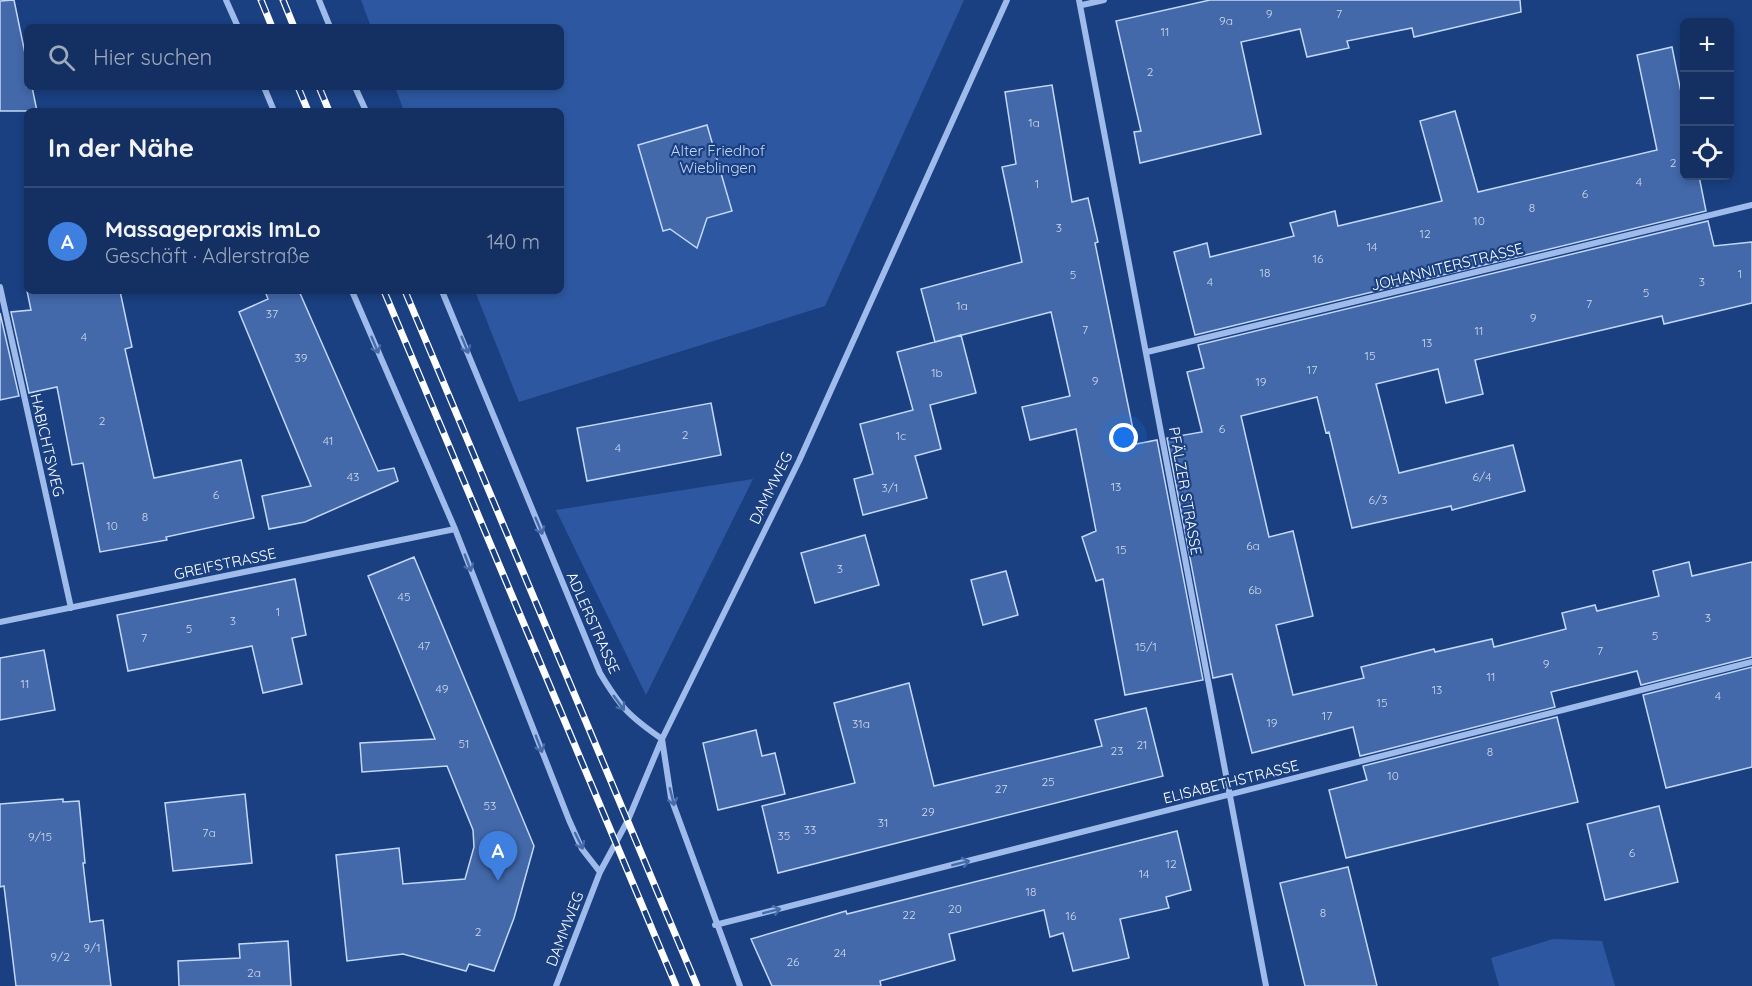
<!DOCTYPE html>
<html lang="de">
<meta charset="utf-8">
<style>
body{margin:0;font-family:Quicksand,sans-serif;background:#213c6b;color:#f1f3f6}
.controls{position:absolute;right:18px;top:18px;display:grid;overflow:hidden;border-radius:9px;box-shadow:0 3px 9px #0003}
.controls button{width:54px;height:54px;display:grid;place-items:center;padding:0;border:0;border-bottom:2px solid #334b77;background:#143062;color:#f1f3f6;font:30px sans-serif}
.you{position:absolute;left:1124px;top:438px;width:21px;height:21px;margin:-15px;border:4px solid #fff;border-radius:50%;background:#1a73e8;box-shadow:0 0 0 9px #1a73e833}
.badge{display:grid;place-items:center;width:39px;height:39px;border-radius:50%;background:#90b9f0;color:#fff;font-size:20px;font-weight:700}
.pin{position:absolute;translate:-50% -50px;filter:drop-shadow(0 2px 3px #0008)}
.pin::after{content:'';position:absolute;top:32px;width:21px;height:18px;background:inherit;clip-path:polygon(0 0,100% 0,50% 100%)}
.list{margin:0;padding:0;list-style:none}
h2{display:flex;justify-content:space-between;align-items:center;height:78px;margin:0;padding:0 24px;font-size:26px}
h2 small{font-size:20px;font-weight:400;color:#9da9be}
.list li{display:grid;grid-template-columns:39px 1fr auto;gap:18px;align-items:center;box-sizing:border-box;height:108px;padding:0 24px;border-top:2px solid #334b77}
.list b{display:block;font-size:22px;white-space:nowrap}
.list p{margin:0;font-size:20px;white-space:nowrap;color:#9da9be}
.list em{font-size:20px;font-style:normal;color:#9da9be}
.icon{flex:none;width:33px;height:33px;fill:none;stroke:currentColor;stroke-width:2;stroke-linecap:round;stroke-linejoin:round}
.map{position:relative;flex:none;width:1752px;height:986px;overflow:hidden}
.search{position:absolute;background:#143062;box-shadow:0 3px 9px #0003;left:24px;top:24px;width:540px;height:66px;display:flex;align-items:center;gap:15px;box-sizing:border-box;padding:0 21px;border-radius:9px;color:#9da9be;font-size:22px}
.panel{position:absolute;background:#143062;box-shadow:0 3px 9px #0003;left:24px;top:108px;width:540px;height:186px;border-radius:9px}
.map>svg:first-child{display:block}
.green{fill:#2d58a1}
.building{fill:#4369ab;stroke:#c3d7f8;stroke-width:1.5}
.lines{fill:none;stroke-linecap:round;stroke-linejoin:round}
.street{stroke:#9ebbeb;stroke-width:6}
.rail-casing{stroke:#fff;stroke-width:7}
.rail{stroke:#1a4082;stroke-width:4.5;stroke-dasharray:14;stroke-linecap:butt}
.oneway{stroke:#486ba7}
.labels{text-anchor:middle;stroke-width:4.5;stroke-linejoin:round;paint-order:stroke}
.number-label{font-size:12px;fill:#d0daea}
.park-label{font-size:15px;fill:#c3d7f8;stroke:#1a4082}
.street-label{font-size:15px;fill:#fff;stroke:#1a4082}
</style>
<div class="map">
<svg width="1752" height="986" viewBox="0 0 1752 986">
<rect width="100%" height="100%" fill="#1a4082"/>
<path class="green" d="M 361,0 L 964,0 L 825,306 L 519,402 L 475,291 L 561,291 L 561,111 L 404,111 L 395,87 L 561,87 L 561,27 L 371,27 Z
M 753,479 L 646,695 L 556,510 Z
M 1553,939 L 1602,941 L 1615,986 L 1499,986 L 1491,958 Z"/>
<path class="building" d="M 14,0 L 27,63 L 27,87 L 32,87 L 37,111 L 0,111 L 0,1 Z
M 1210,0 L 1520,0 L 1521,12 L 1414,37 L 1412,28 L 1347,41 L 1349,48 L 1307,57 L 1300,29 L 1241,42 L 1261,134 L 1140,163 L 1134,132 L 1141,131 L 1116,21 Z
M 1672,47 L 1684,107 L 1684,176 L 1699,176 L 1706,211 L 1195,335 L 1174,252 L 1207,243 L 1210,257 L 1294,236 L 1290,223 L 1335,211 L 1338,226 L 1442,201 L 1420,121 L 1455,111 L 1478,192 L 1657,150 L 1637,55 Z
M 1052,85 L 1072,202 L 1088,198 L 1098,242 L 1095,243 L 1136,444 L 1157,440 L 1203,680 L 1125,695 L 1103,579 L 1096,581 L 1082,537 L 1096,531 L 1076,429 L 1030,440 L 1022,407 L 1070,396 L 1051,312 L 935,342 L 921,289 L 1022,262 L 1002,167 L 1016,164 L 1005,92 Z
M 707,125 L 732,211 L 707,218 L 697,248 L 670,229 L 663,231 L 638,145 Z
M 1708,221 L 1714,246 L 1752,242 L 1752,303 L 1664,324 L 1662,316 L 1475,360 L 1483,394 L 1446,403 L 1438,369 L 1376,384 L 1399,473 L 1513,445 L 1525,491 L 1452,510 L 1451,506 L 1352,528 L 1329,432 L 1326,433 L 1317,397 L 1241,416 L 1269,537 L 1293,531 L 1313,616 L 1276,625 L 1293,695 L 1364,678 L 1361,667 L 1434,649 L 1435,652 L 1492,639 L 1494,647 L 1566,629 L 1562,613 L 1595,605 L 1597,611 L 1659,596 L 1653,571 L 1689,562 L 1692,576 L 1752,562 L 1752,657 L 1641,685 L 1637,671 L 1551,692 L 1555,707 L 1360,756 L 1353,727 L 1252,753 L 1232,674 L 1213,678 L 1167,438 L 1202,432 L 1187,372 L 1204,368 L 1198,345 Z
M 27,291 L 120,291 L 132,347 L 125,349 L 154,478 L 241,460 L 254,518 L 166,537 L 167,540 L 100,552 L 83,463 L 72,465 L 57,387 L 29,393 L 11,312 L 31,310 Z
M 265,291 L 299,291 L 378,471 L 394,468 L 398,481 L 305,522 L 269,529 L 262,496 L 311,486 L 239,312 L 268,299 Z
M 0,313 L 19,396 L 0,400 Z
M 961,335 L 976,393 L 930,405 L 941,449 L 915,456 L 927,498 L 863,515 L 854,479 L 873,474 L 860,424 L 913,410 L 897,352 Z
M 711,403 L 721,455 L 587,481 L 577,428 Z
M 865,535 L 879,585 L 815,603 L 801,553 Z
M 414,557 L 534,846 L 514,918 L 494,971 L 469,964 L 466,971 L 403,954 L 347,961 L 336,855 L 399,848 L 403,884 L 465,879 L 474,847 L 473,830 L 447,766 L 362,772 L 360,743 L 435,739 L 368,576 Z
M 1006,571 L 1018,615 L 983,625 L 971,580 Z
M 295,579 L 306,635 L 292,638 L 302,684 L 263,693 L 252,646 L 128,671 L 117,615 Z
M 44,650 L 55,710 L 0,720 L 0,658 Z
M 1752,667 L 1752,767 L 1666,788 L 1643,695 Z
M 909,683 L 934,786 L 1102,746 L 1095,720 L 1146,708 L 1163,776 L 778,873 L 762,806 L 855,783 L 834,703 Z
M 1557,717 L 1578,802 L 1346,858 L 1329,790 L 1367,780 L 1363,766 Z
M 756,730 L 762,756 L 775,753 L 785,794 L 718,810 L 703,743 Z
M 245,794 L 252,863 L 173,871 L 165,803 Z
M 63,799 L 63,802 L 79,801 L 85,863 L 83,863 L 90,922 L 103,920 L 111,986 L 16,986 L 4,886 L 0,887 L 0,804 Z
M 1659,806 L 1678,882 L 1605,900 L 1587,824 Z
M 1177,831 L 1191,890 L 1166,897 L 1169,908 L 1120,919 L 1129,958 L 1073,971 L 1063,933 L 1050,937 L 1044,910 L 949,934 L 955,960 L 880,981 L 881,986 L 772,986 L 751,939 L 846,911 L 847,914 Z
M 1348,867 L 1377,986 L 1305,986 L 1280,883 Z
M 288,941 L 291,986 L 179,986 L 178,961 L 240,958 L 239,944 Z"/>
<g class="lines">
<path class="street" d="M 226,0 L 238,27
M 319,0 L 330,27
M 1079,0 L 1266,986
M 1082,5 L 1104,0
M 264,87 L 274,111
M 355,87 L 366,111
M 0,287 L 71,608
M 352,291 L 455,529 L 569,820 L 582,849 L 600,872
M 442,291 L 600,673 C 621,708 629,716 662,739 L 671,798 L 740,986
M 1147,352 L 1752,205
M 0,622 L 455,529
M 715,925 L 1752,662
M 556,986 L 600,872 L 628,820 L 662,739 L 799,461 L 1007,0"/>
<defs>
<path id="rail" d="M 261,0 L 272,27
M 283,0 L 294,27
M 298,87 L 308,111
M 319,87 L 329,111
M 384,291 L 676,986
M 405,291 L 697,986"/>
</defs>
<use href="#rail" class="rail-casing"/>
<use href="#rail" class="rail"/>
</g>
<defs><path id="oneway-shaft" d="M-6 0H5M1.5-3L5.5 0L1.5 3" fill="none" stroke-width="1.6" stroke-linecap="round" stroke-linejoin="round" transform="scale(1.5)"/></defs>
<g class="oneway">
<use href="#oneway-shaft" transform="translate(375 345) rotate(67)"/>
<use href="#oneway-shaft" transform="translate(465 345) rotate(68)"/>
<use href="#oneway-shaft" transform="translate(539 526) rotate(67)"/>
<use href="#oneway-shaft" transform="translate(468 563) rotate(69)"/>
<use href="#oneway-shaft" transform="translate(619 703) rotate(54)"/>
<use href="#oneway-shaft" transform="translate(539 744) rotate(69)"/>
<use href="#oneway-shaft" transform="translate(672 797) rotate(76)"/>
<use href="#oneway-shaft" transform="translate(579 841) rotate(64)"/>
<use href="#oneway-shaft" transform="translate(961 863) rotate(-14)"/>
<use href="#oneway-shaft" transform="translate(772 911) rotate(-14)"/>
</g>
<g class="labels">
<g class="number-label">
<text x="1269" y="18">9</text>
<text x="1339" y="18">7</text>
<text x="1226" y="25">9a</text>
<text x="1165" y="36">11</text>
<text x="1150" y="76">2</text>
<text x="1034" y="127">1a</text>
<text x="1673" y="167">2</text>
<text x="1639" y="186">4</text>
<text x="1037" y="188">1</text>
<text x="1585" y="198">6</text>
<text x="1532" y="212">8</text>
<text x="1479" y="225">10</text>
<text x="1059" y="232">3</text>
<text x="1425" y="238">12</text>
<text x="1372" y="251">14</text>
<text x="1318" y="263">16</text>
<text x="1265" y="277">18</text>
<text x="1740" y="278">1</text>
<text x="1073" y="279">5</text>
<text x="1210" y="286">4</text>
<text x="1702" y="286">3</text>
<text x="1646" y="297">5</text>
<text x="1589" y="308">7</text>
<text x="962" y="310">1a</text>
<text x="272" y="318">37</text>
<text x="1533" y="322">9</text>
<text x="1085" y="334">7</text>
<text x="1479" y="335">11</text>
<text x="84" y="341">4</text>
<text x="1427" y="347">13</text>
<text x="1370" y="360">15</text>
<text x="301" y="362">39</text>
<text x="1312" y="374">17</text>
<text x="937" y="377">1b</text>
<text x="1095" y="385">9</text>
<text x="1261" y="386">19</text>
<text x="102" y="425">2</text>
<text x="1222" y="433">6</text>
<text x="685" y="439">2</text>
<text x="901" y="440">1c</text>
<text x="328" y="445">41</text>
<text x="618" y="452">4</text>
<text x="353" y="481">43</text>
<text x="1482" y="481">6/4</text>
<text x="1116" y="491">13</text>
<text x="890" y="492">3/1</text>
<text x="216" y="499">6</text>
<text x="1378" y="504">6/3</text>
<text x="145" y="521">8</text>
<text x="112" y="530">10</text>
<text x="1253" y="550">6a</text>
<text x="1121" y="554">15</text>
<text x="840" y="573">3</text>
<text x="1255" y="594">6b</text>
<text x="404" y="601">45</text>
<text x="278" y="616">1</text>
<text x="1708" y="622">3</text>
<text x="233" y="625">3</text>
<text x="189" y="633">5</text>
<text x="1655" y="640">5</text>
<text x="144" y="642">7</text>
<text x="424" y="650">47</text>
<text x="1146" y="651">15/1</text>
<text x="1600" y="655">7</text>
<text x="1546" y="668">9</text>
<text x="1491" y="681">11</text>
<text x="25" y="688">11</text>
<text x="442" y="693">49</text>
<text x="1437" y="694">13</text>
<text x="1718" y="700">4</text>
<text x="1382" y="707">15</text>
<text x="1327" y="720">17</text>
<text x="1272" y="727">19</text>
<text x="861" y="728">31a</text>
<text x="464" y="748">51</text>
<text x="1142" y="749">21</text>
<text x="1117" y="755">23</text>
<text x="1490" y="756">8</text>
<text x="1393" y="780">10</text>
<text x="1048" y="786">25</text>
<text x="1001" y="793">27</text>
<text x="490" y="810">53</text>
<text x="928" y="816">29</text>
<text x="883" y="827">31</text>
<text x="810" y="834">33</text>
<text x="209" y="837">7a</text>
<text x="784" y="840">35</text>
<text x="40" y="841">9/15</text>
<text x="1632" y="857">6</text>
<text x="1171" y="868">12</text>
<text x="1144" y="878">14</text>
<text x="1031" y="896">18</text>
<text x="955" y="913">20</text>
<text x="1323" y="917">8</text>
<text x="909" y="919">22</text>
<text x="1071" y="920">16</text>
<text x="478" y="936">2</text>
<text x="92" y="952">9/1</text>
<text x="840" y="957">24</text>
<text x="60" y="961">9/2</text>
<text x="793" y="966">26</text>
<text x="254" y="977">2a</text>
</g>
<g class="park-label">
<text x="718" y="156">Alter Friedhof<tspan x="718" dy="17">Wieblingen</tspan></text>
</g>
<g class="street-label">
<text transform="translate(1447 267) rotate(-14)" y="5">JOHANNITERSTRASSE</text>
<text transform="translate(47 445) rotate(77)" y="5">HABICHTSWEG</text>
<text transform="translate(771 488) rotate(-64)" y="5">DAMMWEG</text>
<text transform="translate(1185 491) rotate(80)" y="5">PFÄLZER STRASSE</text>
<text transform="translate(225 564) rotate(-12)" y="5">GREIFSTRASSE</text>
<text transform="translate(593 623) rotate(66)" y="5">ADLERSTRASSE</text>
<text transform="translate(1231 782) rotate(-14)" y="5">ELISABETHSTRASSE</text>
<text transform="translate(565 929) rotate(-69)" y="5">DAMMWEG</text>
</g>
</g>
</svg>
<div class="controls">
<button>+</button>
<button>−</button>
<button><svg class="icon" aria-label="locate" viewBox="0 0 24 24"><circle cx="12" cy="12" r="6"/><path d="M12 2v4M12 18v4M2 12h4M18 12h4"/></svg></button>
</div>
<div class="you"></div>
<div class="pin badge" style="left:498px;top:881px;background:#3f7fe0">A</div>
<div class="search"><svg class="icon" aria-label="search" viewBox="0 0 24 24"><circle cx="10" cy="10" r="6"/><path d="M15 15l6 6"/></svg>Hier suchen</div>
<section class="panel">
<h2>In der Nähe<small></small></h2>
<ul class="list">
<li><span class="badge" style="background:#3f7fe0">A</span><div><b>Massagepraxis ImLo</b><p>Geschäft · Adlerstraße</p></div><em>140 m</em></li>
</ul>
</section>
</div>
